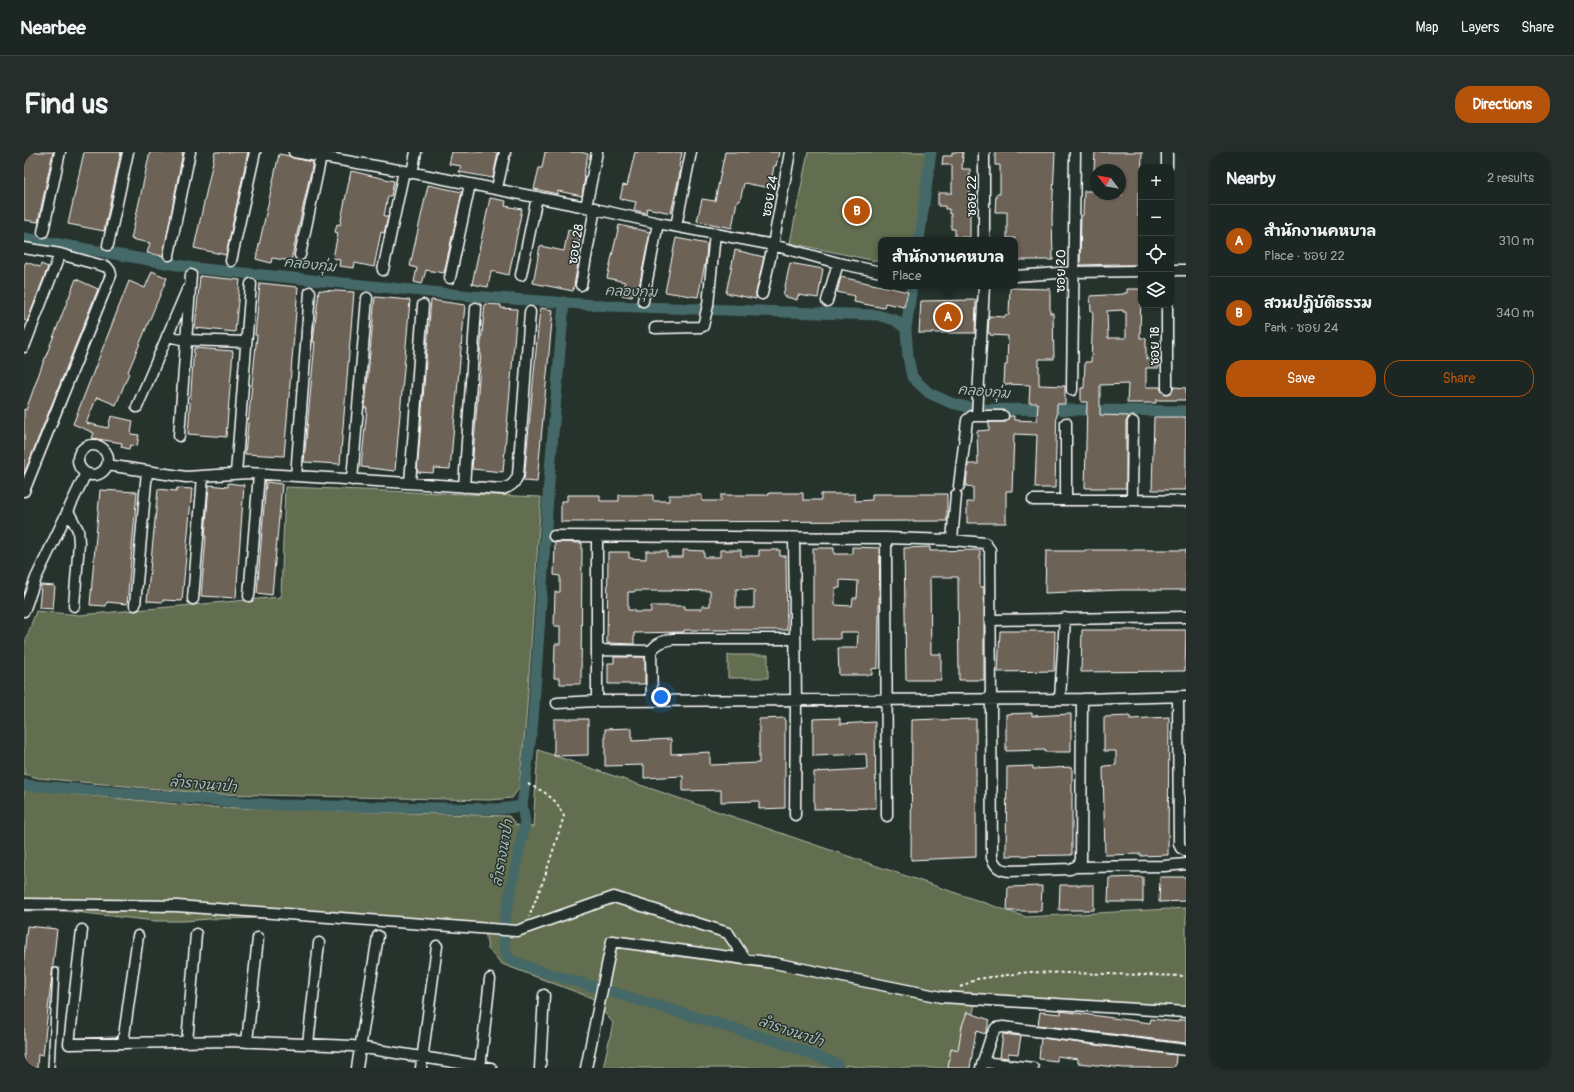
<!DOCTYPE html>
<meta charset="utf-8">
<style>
body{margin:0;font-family:Pangolin,"Playpen Sans Thai",sans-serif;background:#252e2a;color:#f1f3f6}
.controls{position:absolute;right:12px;top:12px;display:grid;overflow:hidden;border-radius:8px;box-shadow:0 1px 3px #0004}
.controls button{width:36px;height:36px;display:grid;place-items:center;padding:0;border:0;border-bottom:1px solid #3a4340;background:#1c2622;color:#f1f3f6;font:20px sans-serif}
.compass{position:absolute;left:1066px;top:12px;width:36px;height:36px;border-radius:50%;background:#1c2622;box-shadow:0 1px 3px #0004;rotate:301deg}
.you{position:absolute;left:637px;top:545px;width:14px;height:14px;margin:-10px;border:3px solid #fff;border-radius:50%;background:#1a73e8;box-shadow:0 0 0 6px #1a73e833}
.badge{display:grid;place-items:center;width:26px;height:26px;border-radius:50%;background:#b45309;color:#fff;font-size:13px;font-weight:700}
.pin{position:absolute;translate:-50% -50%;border:2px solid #fff;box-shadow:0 1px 4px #0006}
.popup{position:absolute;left:854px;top:85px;width:140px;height:52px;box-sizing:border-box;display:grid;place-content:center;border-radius:8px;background:#1c2622;filter:drop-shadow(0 1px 3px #0005);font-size:13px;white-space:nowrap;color:#a0a5a5}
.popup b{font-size:15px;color:#f1f3f6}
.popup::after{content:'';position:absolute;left:50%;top:100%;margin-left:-8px;border:8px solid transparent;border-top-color:#1c2622}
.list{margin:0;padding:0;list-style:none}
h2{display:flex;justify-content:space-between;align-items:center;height:52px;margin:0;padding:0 16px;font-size:17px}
h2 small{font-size:13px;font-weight:400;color:#a0a5a5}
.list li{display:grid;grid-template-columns:26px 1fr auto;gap:12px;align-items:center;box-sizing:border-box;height:72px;padding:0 16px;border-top:1px solid #3a4340}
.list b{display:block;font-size:15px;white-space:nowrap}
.list p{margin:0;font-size:13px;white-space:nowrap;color:#a0a5a5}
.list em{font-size:13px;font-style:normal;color:#a0a5a5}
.actions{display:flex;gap:8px;padding:12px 16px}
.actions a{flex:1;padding:9px 0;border:1px solid #b45309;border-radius:16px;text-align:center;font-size:14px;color:#b45309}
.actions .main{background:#b45309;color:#fff}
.icon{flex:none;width:22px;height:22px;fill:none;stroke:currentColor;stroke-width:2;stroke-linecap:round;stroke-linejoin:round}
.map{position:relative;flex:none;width:1162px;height:916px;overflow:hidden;border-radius:16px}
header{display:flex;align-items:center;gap:24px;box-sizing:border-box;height:56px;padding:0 20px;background:#1c2622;border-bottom:1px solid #3a4340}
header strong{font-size:19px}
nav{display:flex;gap:22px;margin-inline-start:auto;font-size:14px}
.intro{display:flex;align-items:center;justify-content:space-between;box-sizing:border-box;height:96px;padding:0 24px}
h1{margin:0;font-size:28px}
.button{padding:10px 18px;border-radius:16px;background:#b45309;color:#fff;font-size:14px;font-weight:700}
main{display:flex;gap:24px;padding:0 24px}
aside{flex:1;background:#1c2622;border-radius:16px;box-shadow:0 1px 3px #0004}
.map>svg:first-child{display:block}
.green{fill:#626e4f;stroke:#b0b6a7}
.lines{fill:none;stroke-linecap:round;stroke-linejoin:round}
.canal{stroke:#446967;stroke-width:11}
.building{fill:#6d6257;stroke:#fff;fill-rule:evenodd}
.service-casing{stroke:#fff;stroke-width:8}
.minor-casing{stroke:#fff;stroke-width:13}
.path{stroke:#fff;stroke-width:2;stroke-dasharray:3 3;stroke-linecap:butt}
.service{stroke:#26332d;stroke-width:5}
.minor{stroke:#26332d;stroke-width:10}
.labels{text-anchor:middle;stroke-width:3;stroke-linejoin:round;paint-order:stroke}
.street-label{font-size:13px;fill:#fff;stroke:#26332d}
.water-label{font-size:14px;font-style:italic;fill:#abbcbb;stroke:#26332d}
</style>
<header>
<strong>Nearbee</strong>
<nav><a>Map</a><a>Layers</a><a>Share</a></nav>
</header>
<div class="intro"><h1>Find us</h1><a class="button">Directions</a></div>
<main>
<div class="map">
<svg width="1162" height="916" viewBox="0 0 1162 916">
<rect width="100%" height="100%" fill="#26332d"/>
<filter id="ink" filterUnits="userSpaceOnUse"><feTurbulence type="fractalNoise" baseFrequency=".025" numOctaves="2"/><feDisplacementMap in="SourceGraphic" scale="8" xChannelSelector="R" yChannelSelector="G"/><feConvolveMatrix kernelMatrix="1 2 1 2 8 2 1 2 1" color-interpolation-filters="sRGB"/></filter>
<g filter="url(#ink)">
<path class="green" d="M 784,0 L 903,0 L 890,88 L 857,88 L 857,110 L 766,91 Z
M 261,335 L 517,345 L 502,568 L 495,636 L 488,646 L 466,648 L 188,642 L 14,626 L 0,622 L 0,493 L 12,459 L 56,463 L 257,445 Z
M 704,503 L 744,503 L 744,526 L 704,526 Z
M 514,598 L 1002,765 L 1162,756 L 1162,865 L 951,853 L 936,916 L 839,916 L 822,913 L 822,916 L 579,916 L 589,871 L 568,846 L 478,812 L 464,797 L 461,779 L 303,765 L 185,767 L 160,769 L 131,769 L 42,759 L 0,759 L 0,637 L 182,655 L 485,664 L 492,673 L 509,675 Z"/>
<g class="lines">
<path class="canal" d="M 0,86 L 170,116 L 447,144 L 585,154 L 853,163 L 871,168 L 882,177 L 884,205 L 888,225 L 905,241 L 927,251 L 952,257 L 1162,259
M 895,88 L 907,0
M 882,177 L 888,134
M 0,633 L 254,653 L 476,657 L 498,654 L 501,671 L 481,766 L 480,785 L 481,800 L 486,808 L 510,817 L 755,890 L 813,912 L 814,916
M 498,654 L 509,568 L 525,330 L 540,150"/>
</g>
<path class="building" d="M 0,0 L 29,0 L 14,70 L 0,68 Z
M 60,0 L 97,0 L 80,79 L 44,72 Z
M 126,0 L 159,0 L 139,104 L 123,101 L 126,91 L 107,87 Z
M 191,0 L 224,0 L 202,103 L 170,96 Z
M 428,0 L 474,0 L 469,26 L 435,20 L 437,14 L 425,12 Z
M 521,0 L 556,0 L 564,2 L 559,25 L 561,25 L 558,44 L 534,39 L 534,42 L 510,37 L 515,16 L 518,16 Z
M 611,0 L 658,0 L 655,15 L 657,16 L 647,61 L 623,56 L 622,61 L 610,58 L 612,50 L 596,47 L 599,33 L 603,34 Z
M 701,0 L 755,0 L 752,14 L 750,14 L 746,36 L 720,31 L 716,49 L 713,49 L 708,76 L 673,69 L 678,47 L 691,49 Z
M 928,0 L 939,0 L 938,17 L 946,17 L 946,85 L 931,85 L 931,77 L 927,77 L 927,62 L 925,62 L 925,57 L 921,57 L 921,54 L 914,54 L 914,41 L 928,41 L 928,13 L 918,13 L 919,4 L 928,4 Z
M 971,0 L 1031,0 L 1028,64 L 1029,108 L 991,108 L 991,86 L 983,86 L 983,60 L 971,60 L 972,42 L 976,42 L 976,13 L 971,13 Z
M 1071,0 L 1118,0 L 1117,40 L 1114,40 L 1114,65 L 1117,65 L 1116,113 L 1094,113 L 1094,112 L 1056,113 L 1057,64 L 1059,63 L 1060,39 L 1072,39 L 1073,44 L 1098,44 L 1098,26 L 1096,26 L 1096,18 L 1070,18 Z
M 255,2 L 265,4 L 269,6 L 289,10 L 267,109 L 248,106 L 247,111 L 232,107 Z
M 327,19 L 370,29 L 367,44 L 364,44 L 360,64 L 364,65 L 360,81 L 357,80 L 350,115 L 331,111 L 330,116 L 315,114 L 316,108 L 309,106 L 314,81 L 311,80 L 313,72 L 316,73 Z
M 404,33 L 438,40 L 420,121 L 402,118 L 398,132 L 390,130 L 393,116 L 386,114 Z
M 466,46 L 482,49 L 481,54 L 498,57 L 485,123 L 467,119 L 464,135 L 448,132 Z
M 595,73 L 626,80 L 614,140 L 609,139 L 608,145 L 598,143 L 601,130 L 583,126 Z
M 544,78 L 557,81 L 552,106 L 555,106 L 549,139 L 509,131 L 516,94 L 540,99 Z
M 652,86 L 683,92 L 682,107 L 674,145 L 641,140 Z
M 711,98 L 740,105 L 732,141 L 732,147 L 702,141 Z
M 2,110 L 16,115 L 17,112 L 24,115 L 3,170 L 0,168 L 0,114 Z
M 766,111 L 799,117 L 794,146 L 774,143 L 773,148 L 759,144 Z
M 128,119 L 143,126 L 104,220 L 105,221 L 92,253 L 73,245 L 62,271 L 84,276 L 87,264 L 109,269 L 107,282 L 115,283 L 113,294 L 106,293 L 105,297 L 97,295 L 98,291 L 68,286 L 70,281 L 49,272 L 105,129 L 121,136 Z
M 176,124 L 216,128 L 211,180 L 171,176 Z
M 817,125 L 884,140 L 880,155 L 861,151 L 860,156 L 830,150 L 831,144 L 813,140 Z
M 52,127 L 74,137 L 0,322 L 0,257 L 2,258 L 16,219 Z
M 236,131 L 274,135 L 260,304 L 221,302 L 233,183 L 231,183 Z
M 986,136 L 1026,137 L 1026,161 L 1029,161 L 1030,207 L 1015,207 L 1015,233 L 1041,234 L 1041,252 L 1033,252 L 1031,336 L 1011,336 L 1013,283 L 990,282 L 988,339 L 982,339 L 982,371 L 943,371 L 943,350 L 949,350 L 949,335 L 942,334 L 944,312 L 954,312 L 953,279 L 965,278 L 965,270 L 982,270 L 985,264 L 990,264 L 990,268 L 1013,269 L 1014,251 L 1005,251 L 1006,233 L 980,232 L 981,213 L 983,213 L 984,184 L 966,183 L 966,181 L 964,181 L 965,164 L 981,165 L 981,163 L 985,163 Z
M 1103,137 L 1117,137 L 1116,186 L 1122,186 L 1122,207 L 1135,207 L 1135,216 L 1122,216 L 1122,235 L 1136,235 L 1138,240 L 1143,242 L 1148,240 L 1150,235 L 1162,236 L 1162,248 L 1132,248 L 1132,251 L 1103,251 L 1104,232 L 1076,233 L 1076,263 L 1105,264 L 1102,270 L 1102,336 L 1061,336 L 1063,250 L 1057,250 L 1057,236 L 1060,236 L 1061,210 L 1067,210 L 1069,159 L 1067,159 L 1066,144 L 1100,142 L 1100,141 L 1103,141 ZM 1099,158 L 1099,160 L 1102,160 L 1102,186 L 1084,186 L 1083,159 Z
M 295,138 L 330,140 L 316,312 L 280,310 L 291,190 L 289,190 Z
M 351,145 L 386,148 L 371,319 L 337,315 L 343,256 L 341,256 Z
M 407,148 L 441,153 L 426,317 L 410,316 L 409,321 L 393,320 Z
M 952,148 L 951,181 L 895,181 L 897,149 Z
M 461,152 L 477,153 L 477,156 L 493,157 L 479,320 L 448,317 L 457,201 L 456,201 Z
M 516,156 L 529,158 L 513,330 L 500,329 Z
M 170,196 L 209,199 L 202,285 L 164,282 Z
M 1130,265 L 1162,265 L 1162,338 L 1128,338 Z
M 242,330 L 258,332 L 248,443 L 233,441 Z
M 204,331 L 220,333 L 212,446 L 177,444 L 182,385 L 181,385 L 185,333 L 204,335 Z
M 153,336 L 168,337 L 158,449 L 139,448 L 139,450 L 123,449 L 134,337 L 152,339 Z
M 76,338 L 113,340 L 103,452 L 83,450 L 82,454 L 66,453 Z
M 745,341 L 779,341 L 779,348 L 797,348 L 797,342 L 831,342 L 831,349 L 848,348 L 848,342 L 923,342 L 923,369 L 537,370 L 537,349 L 543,349 L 543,343 L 576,343 L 576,349 L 595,349 L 595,343 L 629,343 L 629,349 L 645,349 L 645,343 L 678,343 L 678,349 L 697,349 L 697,343 L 745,343 Z
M 531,390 L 558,391 L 557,532 L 536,532 L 536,526 L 530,526 L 531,492 L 536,492 L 536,474 L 530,474 L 531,440 L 536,440 L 536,424 L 530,423 Z
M 828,395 L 856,396 L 854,516 L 848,517 L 848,523 L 815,523 L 814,496 L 833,496 L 834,480 L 816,480 L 816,487 L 789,487 L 789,396 L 810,396 L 810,402 L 828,402 ZM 816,428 L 834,429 L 833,446 L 829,446 L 828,454 L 811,453 L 811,436 L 816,436 Z
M 906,395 L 906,399 L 956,398 L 956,435 L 960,435 L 960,528 L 935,528 L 934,425 L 906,425 L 907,502 L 917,502 L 917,528 L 882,528 L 880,396 Z
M 659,398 L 680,399 L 680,405 L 696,405 L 696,398 L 717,398 L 717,404 L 735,404 L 735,398 L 756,398 L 756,404 L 762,404 L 763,478 L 660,478 L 660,480 L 610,481 L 610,492 L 583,491 L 584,400 L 605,400 L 605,406 L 622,407 L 622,399 L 643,399 L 643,405 L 659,405 ZM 712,437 L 730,438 L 730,456 L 712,456 ZM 648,438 L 686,439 L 686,454 L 678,454 L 678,457 L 661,457 L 661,454 L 627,454 L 627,460 L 610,460 L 610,458 L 604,458 L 604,440 L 610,440 L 610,439 L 648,439 Z
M 1061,398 L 1162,398 L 1162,438 L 1098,438 L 1021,441 L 1022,399 L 1060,399 Z
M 17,433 L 31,434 L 29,457 L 15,456 Z
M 1058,478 L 1162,478 L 1161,519 L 1057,520 Z
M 976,479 L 1031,479 L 1030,519 L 974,520 Z
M 590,505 L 621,505 L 621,532 L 584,532 L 584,511 L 590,511 Z
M 1008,561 L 1008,564 L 1047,562 L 1047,600 L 1021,600 L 1021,598 L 982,599 L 982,562 Z
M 1106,564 L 1106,567 L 1145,565 L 1144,703 L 1117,704 L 1117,702 L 1081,703 L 1079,615 L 1080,614 L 1092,613 L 1092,599 L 1080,599 L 1080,565 Z
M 761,566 L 761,656 L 735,657 L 735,649 L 697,650 L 697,638 L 659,639 L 659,624 L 620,626 L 620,613 L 581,614 L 581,577 L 608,576 L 608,589 L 647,587 L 647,602 L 686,600 L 686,613 L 735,611 L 735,567 Z
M 816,566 L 816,572 L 851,570 L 852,656 L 790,657 L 790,620 L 843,617 L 842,602 L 789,604 L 789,567 Z
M 530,567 L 564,567 L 564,603 L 530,604 Z
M 914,567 L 914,568 L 952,567 L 952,705 L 887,708 L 888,568 Z
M 1009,614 L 1009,617 L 1048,615 L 1048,703 L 982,704 L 983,615 Z
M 1119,725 L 1119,750 L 1084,750 L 1085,726 Z
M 1136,725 L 1162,725 L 1162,749 L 1135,750 Z
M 1036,733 L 1070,733 L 1070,758 L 1035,758 Z
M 1018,734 L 1017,759 L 983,759 L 984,735 Z
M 3,774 L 33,777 L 19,903 L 14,902 L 13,916 L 0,916 L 0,804 Z
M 1037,859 L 1126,871 L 1127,867 L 1154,870 L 1155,868 L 1162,868 L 1162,891 L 1014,873 L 1016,860 L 1037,862 Z
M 943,860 L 966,868 L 961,882 L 952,879 L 946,916 L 924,916 L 927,896 L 934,898 L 938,874 Z
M 979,882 L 997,884 L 994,902 L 984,901 L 984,906 L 976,905 Z
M 1017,886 L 1152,903 L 1151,916 L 1100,916 L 1054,911 L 1054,907 L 1033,904 L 1033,909 L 1015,907 Z"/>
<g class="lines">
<defs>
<path id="service" d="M 27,916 L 32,819"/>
<path id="minor" d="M 270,0 L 380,19 L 562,55 L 634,71 L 749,93 L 814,111 L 857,120
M 960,0 L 960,88
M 1143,15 L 1143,0
M 388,21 L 392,0
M 473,36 L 481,0
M 562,55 L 573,0
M 652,74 L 667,0
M 19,80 L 36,0
M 84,93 L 104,0
M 0,96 L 36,102 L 83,115 L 86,119 L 87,123 L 0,339
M 145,103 L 166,0
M 276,103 L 298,0
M 207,109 L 231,0
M 359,118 L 380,19
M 1147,118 L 1162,118
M 497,123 L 513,45
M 991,124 L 1049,120 L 1117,119
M 426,126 L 446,32
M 557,133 L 571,56
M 738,142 L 749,93 L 766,0
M 619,149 L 634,71
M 803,149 L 814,111
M 1143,153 L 1143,236
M 631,176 L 676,175 L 679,174 L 684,153 L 691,81
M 143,184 L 162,188 L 222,190
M 0,195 L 36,102
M 1048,238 L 1051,0
M 113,255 L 163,138
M 953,264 L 960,134
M 1042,271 L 1042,347
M 155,284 L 167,123
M54 308a15 15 0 1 1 30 0a15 15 0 1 1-30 0Z
M 83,313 L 162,325 L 224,321 L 479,337 C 488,334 491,331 494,323 L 506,160
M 212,321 L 227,132
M 272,324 L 286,140
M 328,328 L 343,146
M 386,331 L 399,153
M 935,334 L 943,268 L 948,264 L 979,264
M 440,335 L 452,156
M 1009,348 L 1108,348 L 1162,349
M 1108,348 L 1109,270
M 44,359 L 54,378 L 55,391 L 50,454
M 530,384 L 862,386 L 928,388 L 961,391 L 966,398 L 968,706 C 972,715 975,718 986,719 L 1046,717 L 1051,715 L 1140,714 L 1162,712
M 770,386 L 772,549 L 771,663
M 862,386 L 863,664
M 928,388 L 932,343
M 225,444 L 235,322
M 169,447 L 179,324
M 111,453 L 123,319
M 0,459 L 12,426 L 62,321
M 966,468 L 1162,465
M 573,498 L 627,499
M 1154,544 L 1155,692 L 1157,696 L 1162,699
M 1036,547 L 1041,466
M 573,549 L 573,385
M 628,549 L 627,499 C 633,491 639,489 649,487 L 771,487
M 533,551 L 573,549 L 1058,547 L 1162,544
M 1051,715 L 1055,712 L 1057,708 L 1058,547
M 0,752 L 153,754 L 493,779 L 590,745 L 704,781 L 721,807
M 58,778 L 45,892 L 206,889 L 328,894 L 467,916
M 163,890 L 172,782
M 223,890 L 234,786
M 99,891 L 114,784
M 284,892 L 295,791
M 959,910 L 1009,916
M 333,916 L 354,784
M 397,916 L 413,794
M 456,916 L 466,827
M 516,916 L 520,843
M 562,916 L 588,789 L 750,811 L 917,845 L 1162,860
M 957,916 L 967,885 L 972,876 L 979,875 L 1162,898"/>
</defs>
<use href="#service" class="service-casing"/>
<use href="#minor" class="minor-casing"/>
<path class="path" d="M 504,632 L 520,640 L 532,650 L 540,664 L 520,727 L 505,765
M 936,835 L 953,827 L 1005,820 L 1162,824"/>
<use href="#service" class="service"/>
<use href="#minor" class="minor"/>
</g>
</g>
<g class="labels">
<g class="street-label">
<text transform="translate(745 44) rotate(-80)" y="5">ซอย 24</text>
<text transform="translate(947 44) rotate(-90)" y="5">ซอย 22</text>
<text transform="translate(551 92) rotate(-80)" y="5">ซอย 28</text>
<text transform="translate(1036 119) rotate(-89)" y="5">ซอย 20</text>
<text transform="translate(1130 194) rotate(-90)" y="5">ซอย 18</text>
</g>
<g class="water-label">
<text transform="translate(286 112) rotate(6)" y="5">คลองกุ่ม</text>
<text transform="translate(607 139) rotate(2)" y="5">คลองกุ่ม</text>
<text transform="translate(960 239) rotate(5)" y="5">คลองกุ่ม</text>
<text transform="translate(179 632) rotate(5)" y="5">ลำรางนาป่า</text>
<text transform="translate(478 701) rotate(-80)" y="5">ลำรางนาป่า</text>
<text transform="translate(767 879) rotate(19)" y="5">ลำรางนาป่า</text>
</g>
</g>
</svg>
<div class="controls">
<button>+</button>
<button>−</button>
<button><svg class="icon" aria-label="locate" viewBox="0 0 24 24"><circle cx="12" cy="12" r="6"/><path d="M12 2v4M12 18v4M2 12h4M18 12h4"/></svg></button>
<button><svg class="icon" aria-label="layers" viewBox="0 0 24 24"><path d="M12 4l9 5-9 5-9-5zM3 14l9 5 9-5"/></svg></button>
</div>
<svg class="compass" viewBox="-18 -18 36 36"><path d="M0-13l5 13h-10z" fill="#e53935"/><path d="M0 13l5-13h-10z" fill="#a0a5a5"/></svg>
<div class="you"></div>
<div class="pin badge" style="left:924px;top:165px">A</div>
<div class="popup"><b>สำนักงานคหบาล</b>Place</div>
<div class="pin badge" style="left:833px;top:59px">B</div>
</div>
<aside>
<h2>Nearby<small>2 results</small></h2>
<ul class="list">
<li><span class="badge">A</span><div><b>สำนักงานคหบาล</b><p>Place · ซอย 22</p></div><em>310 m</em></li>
<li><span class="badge">B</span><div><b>สวนปฏิบัติธรรม</b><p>Park · ซอย 24</p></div><em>340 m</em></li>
</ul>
<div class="actions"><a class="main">Save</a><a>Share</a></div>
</aside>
</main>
